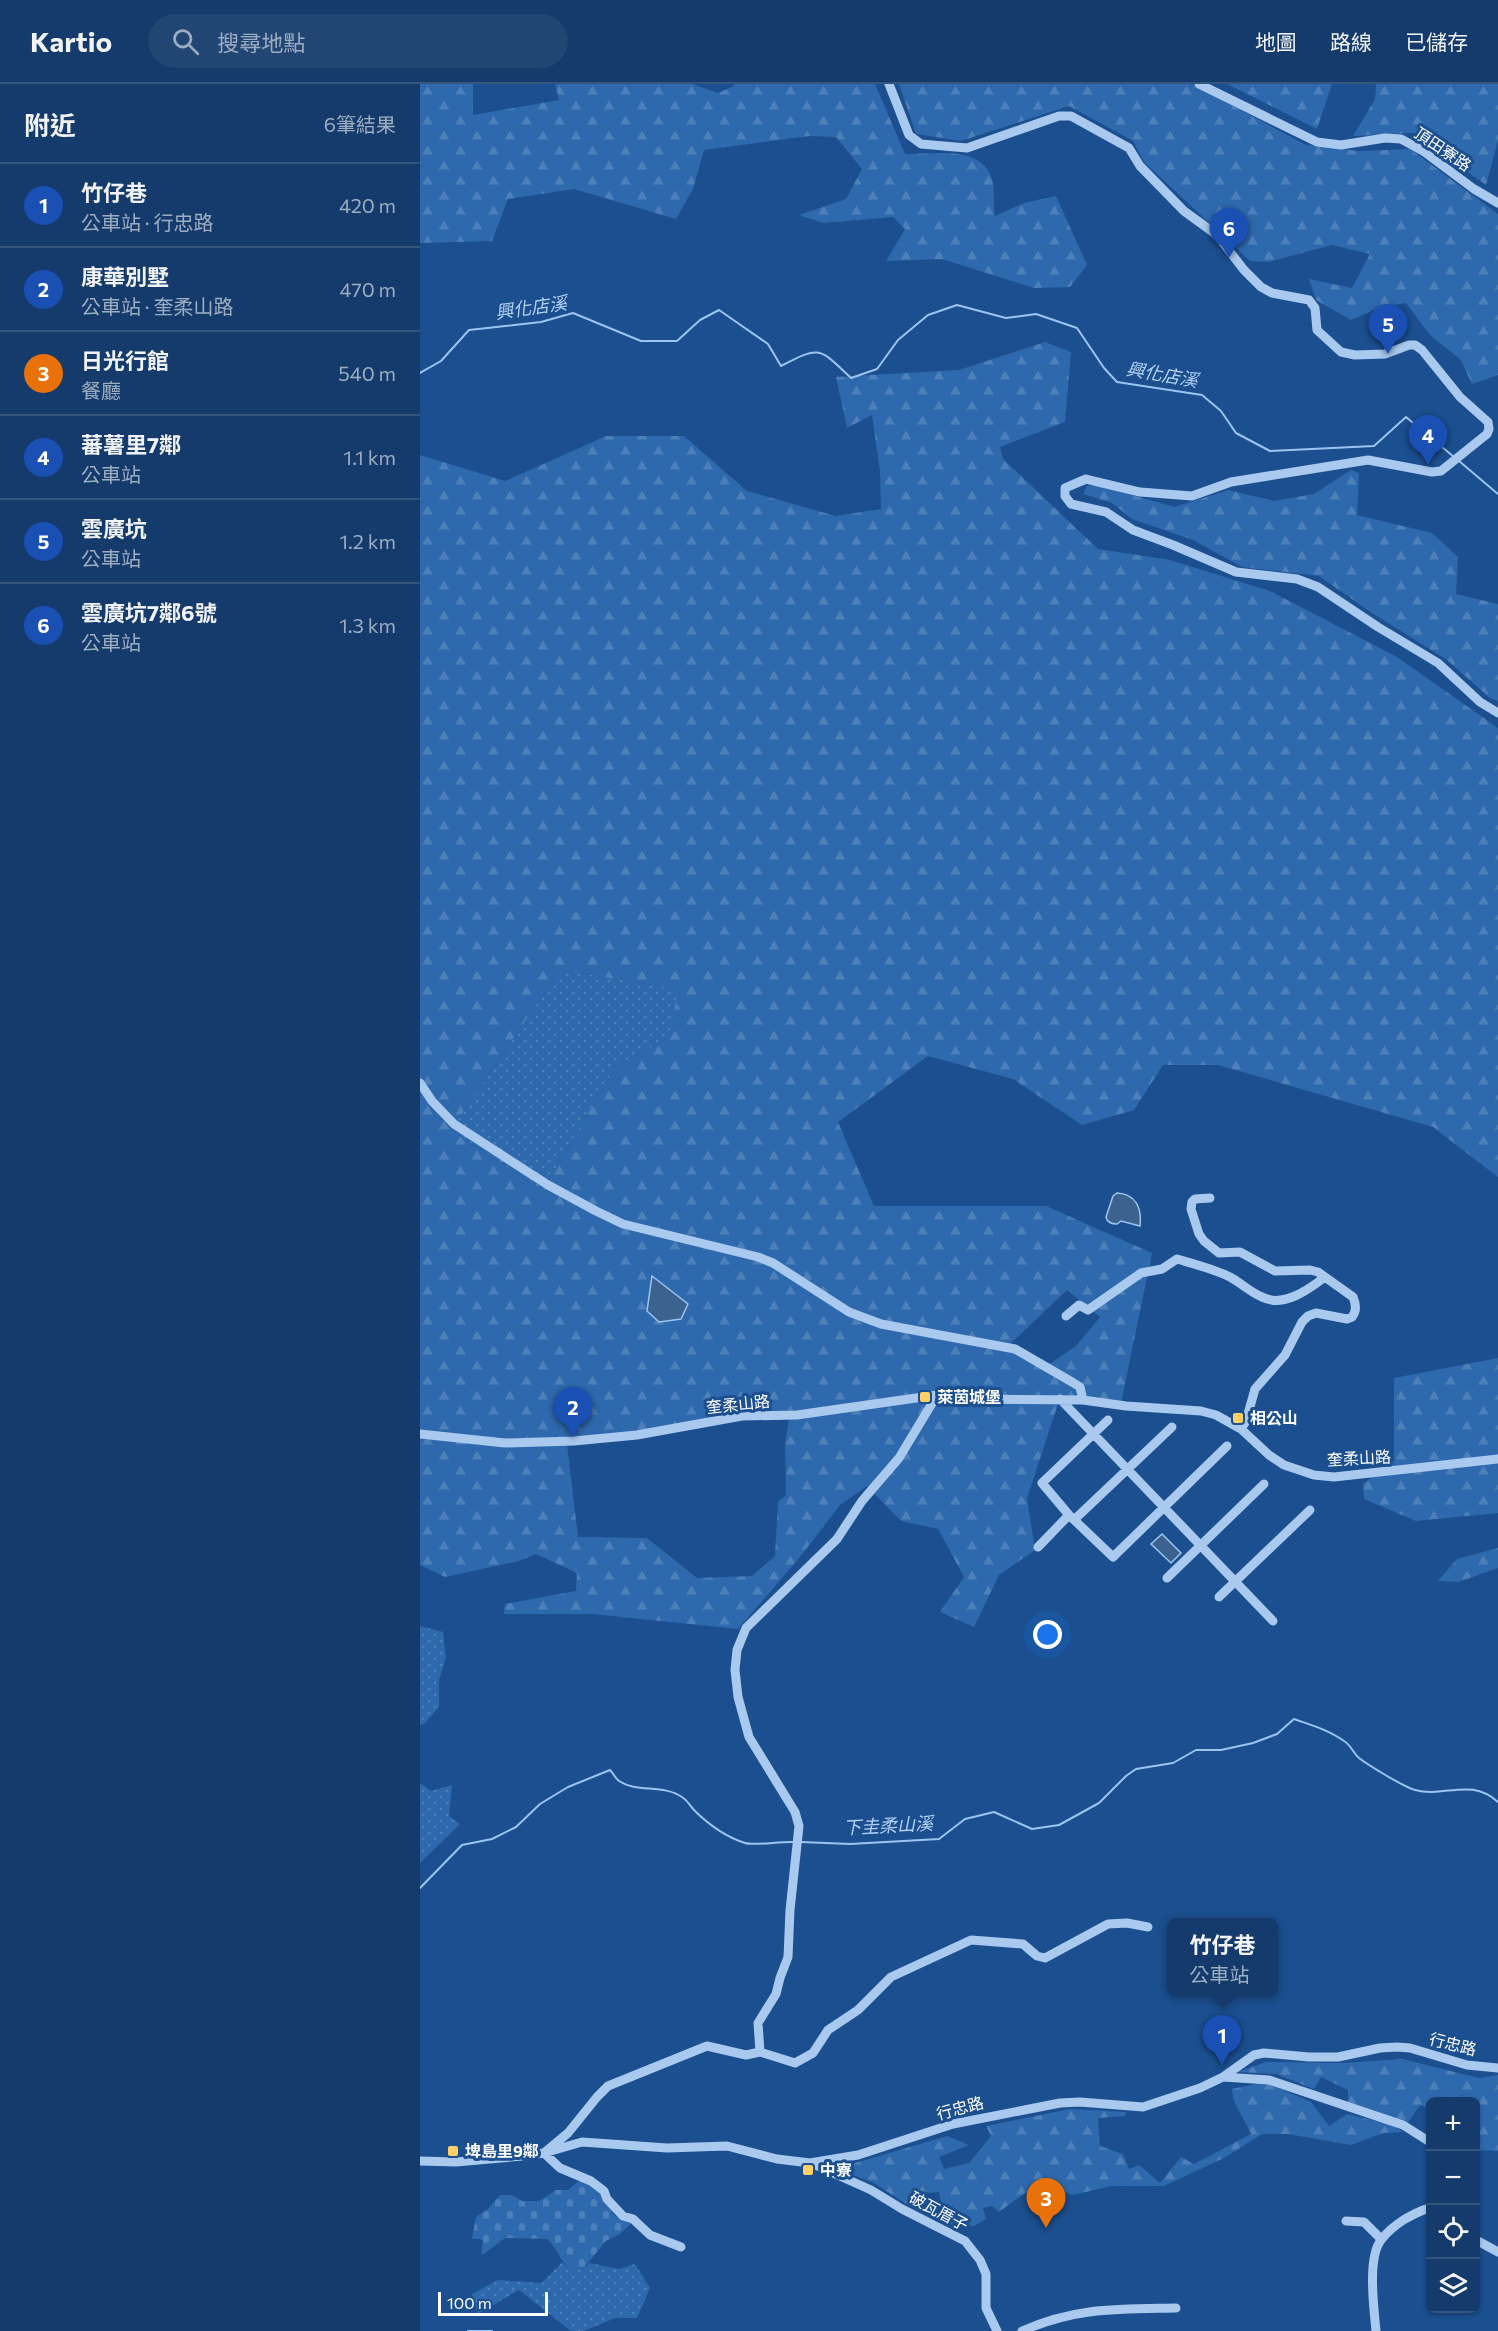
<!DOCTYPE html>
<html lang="zh-TW">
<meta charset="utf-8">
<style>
body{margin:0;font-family:Commissioner,"Noto Sans TC",sans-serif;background:#214673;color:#f1f3f6}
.controls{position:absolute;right:18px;bottom:18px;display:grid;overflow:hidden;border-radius:9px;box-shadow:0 2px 4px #0004}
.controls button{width:54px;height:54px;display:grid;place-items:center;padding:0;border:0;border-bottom:2px solid #33557e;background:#143b6b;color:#f1f3f6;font:30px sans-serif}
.scale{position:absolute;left:18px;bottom:15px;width:110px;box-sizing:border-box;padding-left:6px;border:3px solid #fff;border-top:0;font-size:16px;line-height:21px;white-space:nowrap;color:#fff;-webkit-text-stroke:4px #1b4f8f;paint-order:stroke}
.you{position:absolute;left:628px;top:1551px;width:21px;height:21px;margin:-15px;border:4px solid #fff;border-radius:50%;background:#1a73e8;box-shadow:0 0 0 9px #1a73e833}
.badge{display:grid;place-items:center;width:39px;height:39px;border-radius:50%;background:#ea580c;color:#fff;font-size:20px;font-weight:700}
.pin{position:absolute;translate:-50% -50px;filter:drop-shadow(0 2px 3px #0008)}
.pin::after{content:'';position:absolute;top:32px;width:21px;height:18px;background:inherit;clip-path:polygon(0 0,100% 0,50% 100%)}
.popup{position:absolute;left:747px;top:1834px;width:111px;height:78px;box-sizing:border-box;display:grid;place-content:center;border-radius:9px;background:#143b6b;filter:drop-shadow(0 2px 4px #0005);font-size:20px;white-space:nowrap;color:#9dadc1}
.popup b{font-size:22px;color:#f1f3f6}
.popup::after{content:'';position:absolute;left:50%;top:100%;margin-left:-12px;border:12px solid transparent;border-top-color:#143b6b}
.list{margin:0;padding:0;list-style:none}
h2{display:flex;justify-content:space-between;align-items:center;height:78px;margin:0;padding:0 24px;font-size:26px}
h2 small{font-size:20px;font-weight:400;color:#9dadc1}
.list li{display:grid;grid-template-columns:39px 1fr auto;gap:18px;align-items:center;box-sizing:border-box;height:84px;padding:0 24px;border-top:2px solid #33557e}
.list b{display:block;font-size:22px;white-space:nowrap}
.list p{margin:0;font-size:20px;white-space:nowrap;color:#9dadc1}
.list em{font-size:20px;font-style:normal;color:#9dadc1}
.icon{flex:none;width:33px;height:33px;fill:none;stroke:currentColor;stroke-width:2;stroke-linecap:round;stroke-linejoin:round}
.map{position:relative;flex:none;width:1078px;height:2247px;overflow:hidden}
header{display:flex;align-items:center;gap:36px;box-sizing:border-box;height:84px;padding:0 30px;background:#143b6b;border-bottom:2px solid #33557e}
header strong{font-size:28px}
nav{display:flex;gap:33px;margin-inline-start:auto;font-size:21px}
.search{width:420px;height:54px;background:#214673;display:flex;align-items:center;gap:15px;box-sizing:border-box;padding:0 21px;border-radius:33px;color:#9dadc1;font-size:22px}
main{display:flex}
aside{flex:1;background:#143b6b}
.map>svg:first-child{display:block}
.grass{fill:url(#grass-dots)}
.forest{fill:url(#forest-firs);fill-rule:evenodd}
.cemetery{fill:url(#cemetery-stones)}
.water{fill:#3c6290;stroke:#9cc4f0;stroke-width:1.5}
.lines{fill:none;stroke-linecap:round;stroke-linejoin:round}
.stream{stroke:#9cc4f0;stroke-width:2}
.minor{stroke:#a9c9ee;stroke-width:9}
.poi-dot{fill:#ffd166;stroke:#1b4f8f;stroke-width:2}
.labels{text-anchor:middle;stroke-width:6;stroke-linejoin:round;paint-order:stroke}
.street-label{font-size:16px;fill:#fff;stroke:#1b4f8f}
.poi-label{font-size:16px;font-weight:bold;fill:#fff;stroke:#1b4f8f;text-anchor:start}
.water-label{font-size:18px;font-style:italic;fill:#b5d3f5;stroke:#1b4f8f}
</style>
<header>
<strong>Kartio</strong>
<div class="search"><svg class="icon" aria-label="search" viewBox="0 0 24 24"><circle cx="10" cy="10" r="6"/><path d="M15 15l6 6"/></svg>搜尋地點</div>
<nav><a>地圖</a><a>路線</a><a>已儲存</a></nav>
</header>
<main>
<aside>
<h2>附近<small>6筆結果</small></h2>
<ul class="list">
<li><span class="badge" style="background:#1a4fb4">1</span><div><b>竹仔巷</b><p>公車站 · 行忠路</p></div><em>420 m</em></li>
<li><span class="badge" style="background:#1a4fb4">2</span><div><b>康華別墅</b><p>公車站 · 奎柔山路</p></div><em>470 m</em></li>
<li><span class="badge" style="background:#e8710a">3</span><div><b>日光行館</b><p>餐廳</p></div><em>540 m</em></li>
<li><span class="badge" style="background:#1a4fb4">4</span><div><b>蕃薯里7鄰</b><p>公車站</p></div><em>1.1 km</em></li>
<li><span class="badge" style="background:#1a4fb4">5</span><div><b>雲廣坑</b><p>公車站</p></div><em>1.2 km</em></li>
<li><span class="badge" style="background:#1a4fb4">6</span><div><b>雲廣坑7鄰6號</b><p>公車站</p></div><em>1.3 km</em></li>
</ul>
</aside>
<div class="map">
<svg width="1078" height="2247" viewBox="0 0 1078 2247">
<defs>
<pattern id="grass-dots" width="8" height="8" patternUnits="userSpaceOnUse" patternTransform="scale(1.5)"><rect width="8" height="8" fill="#2e69ad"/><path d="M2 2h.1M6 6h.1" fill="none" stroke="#4d80b9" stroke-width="1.8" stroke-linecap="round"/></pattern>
<pattern id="forest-firs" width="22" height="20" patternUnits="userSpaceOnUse" patternTransform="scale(1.5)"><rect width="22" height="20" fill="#2e69ad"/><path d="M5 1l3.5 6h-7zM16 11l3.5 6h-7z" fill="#4d80b9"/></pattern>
<pattern id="cemetery-stones" width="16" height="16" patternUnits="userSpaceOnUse" patternTransform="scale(1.5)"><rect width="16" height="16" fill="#2e69ad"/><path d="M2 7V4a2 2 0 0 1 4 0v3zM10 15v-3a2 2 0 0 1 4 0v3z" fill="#4d80b9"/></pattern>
</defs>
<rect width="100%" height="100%" fill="#1b4f8f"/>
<path class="grass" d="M 140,886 L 259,905 L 250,953 L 196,982 L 122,1107 L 31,1046 Z
M 0,1542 L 23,1548 L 26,1573 L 19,1596 L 19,1623 L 4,1640 L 0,1641 Z
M 0,1699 L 11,1707 L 32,1701 L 29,1732 L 40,1740 L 0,1779 Z
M 142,2178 L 150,2186 L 162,2186 L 169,2179 L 199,2185 L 215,2180 L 230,2204 L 217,2234 L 195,2234 L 164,2247 L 151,2247 L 99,2206 L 58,2230 L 52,2210 L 78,2196 L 122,2199 Z"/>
<path class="forest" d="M 0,0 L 53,0 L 53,31 L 139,16 L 135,0 L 273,0 L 298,9 L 314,2 L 314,0 L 455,0 L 485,70 C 513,71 561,60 572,95 C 575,106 573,121 575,132 L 604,119 L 636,112 L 667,181 L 650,203 L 614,204 L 522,175 L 466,177 L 485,145 L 473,133 L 403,139 L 379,131 L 426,115 L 442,85 L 416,53 L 389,52 L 284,66 L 273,105 L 256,135 L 154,105 L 88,115 L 72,157 L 0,159 Z
M 479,0 L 772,0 L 886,61 L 939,67 L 990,65 L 1078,130 L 1078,291 L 1052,300 L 1041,276 L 1010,251 L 986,219 L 958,224 L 931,236 L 896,216 L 889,195 L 932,204 L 950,170 L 912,161 L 848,178 L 830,177 L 724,78 L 713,57 L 649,22 L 541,57 L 496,50 Z
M 807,0 L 912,0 L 897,45 Z
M 956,0 L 1078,0 L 1078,57 L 1066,101 L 993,49 L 933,52 L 955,15 Z
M 625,258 L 651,268 L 645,338 L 580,363 L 583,375 L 678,465 L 750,476 L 850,507 L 977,573 L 1078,644 L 1078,1093 L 1013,1043 L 798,981 L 743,981 L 714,1026 L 662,1041 L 593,995 L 508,972 L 418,1038 L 454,1122 L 626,1122 L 732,1169 L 700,1324 L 639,1317 L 607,1414 L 615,1466 L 579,1491 L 554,1543 L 520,1528 L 544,1493 L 518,1445 L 481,1437 L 447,1402 L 420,1421 L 380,1473 L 318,1545 L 173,1530 L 84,1530 L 85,1520 L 156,1507 L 157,1489 L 116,1470 L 99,1477 L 25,1493 L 0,1481 L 0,371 L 85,397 L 186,352 L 264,352 L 327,407 L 416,432 L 461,425 L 460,388 L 452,331 L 427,344 L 416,293 L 539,286 ZM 140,886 L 258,905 L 250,953 L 196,982 L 122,1107 L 31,1046 ZM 647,1206 L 680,1233 L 656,1262 L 628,1281 L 587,1263 ZM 341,1326 L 370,1328 L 365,1359 L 366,1411 L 358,1418 L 355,1472 L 332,1492 L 277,1494 L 227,1454 L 158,1453 L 147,1360 L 213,1350 L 299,1331 Z
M 931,386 L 939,389 L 937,431 L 1012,449 L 1038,473 L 1036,510 L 1078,520 L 1078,617 L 1070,614 L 1027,576 L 952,529 L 899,492 L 822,483 L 773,456 L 712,435 L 692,419 L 663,410 L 667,402 L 675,401 L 755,423 L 808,406 L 854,417 L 894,410 Z
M 1078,1274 L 1078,1429 L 996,1437 L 944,1415 L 943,1400 L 974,1377 L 974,1294 Z
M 1078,1464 L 1078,1484 L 1038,1498 L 1018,1497 L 1037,1475 Z
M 982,1975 L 1059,1994 L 1078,1991 L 1078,2067 L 1056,2066 L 1056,2018 L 1010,2018 L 1010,2025 L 1000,2021 L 987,2040 L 928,2021 L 928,2006 L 901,1993 L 894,2005 L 856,1990 L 817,1988 L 846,1978 L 923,1979 Z
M 845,1998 L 891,2018 L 909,2042 L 927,2030 L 972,2041 L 983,2048 L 963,2049 L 931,2061 L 868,2050 L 842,2050 L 804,2074 L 744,2102 L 691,2102 L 653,2111 L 630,2104 L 605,2109 L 579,2128 L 572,2122 L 563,2124 L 566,2135 L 554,2142 L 525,2140 L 519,2108 L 496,2110 L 491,2123 L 454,2099 L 420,2086 L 425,2082 L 527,2052 L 549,2061 L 519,2073 L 524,2085 L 549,2079 L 571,2052 L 566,2042 L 650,2025 L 706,2028 L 705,2032 L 678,2034 L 680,2062 L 703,2070 L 709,2085 L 719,2081 L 740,2099 L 761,2073 L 774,2080 L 831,2050 L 814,2017 L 812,2005 Z"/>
<path class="cemetery" d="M 160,2096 C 168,2100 178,2104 184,2111 C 198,2126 181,2129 212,2139 L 200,2150 L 186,2157 L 162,2186 L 150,2186 C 140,2176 137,2164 127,2155 L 85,2154 L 64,2170 L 61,2170 L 63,2157 L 60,2155 L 52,2155 L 56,2133 L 68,2125 L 80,2111 L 91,2111 L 102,2117 L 119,2117 L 136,2106 L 148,2106 Z"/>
<path class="water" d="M 697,1109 C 716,1110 722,1124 720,1142 L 701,1137 L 697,1140 C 691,1140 687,1138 686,1133 L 693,1112 Z
M 232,1192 L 268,1220 L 261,1235 L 239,1238 L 227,1227 Z
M 742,1450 L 761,1469 L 751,1479 L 731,1460 Z"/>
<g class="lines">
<path class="stream" d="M 0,289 L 21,277 L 49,246 L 121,238 L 153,229 L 221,257 L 257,257 L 280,236 L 299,226 L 348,260 L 361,282 C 401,261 399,264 431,294 L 457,285 L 478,256 L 508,231 L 537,221 L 586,234 L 616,230 L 657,244 L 684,284 L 697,298 L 782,311 L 801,327 L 816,349 L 850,367 L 954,362 L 986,333 L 1034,373
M 1039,377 L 1078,410
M 381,1758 L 430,1760 L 519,1755 L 545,1735 L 574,1728 L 612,1745 L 639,1741 L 679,1719 L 706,1692 L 716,1685 L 753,1679 L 776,1666 L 801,1666 L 833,1659 L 857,1650 L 874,1635 C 891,1641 909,1646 924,1657 C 931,1661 933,1669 939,1674 C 948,1681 984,1703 995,1706 C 1025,1714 1050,1693 1078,1718
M 0,1804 L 42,1761 L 72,1755 L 96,1743 L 120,1720 L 148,1703 L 190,1686 C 193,1689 196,1695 199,1697 C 217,1709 243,1700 262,1713 C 267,1716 270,1722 274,1726 C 288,1740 306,1753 325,1759 C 335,1762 361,1757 375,1758
M 48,2247 L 72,2247"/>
<path class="minor" d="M 469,0 L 489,51 L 501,60 L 547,64 L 639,32 L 651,32 L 709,64 L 720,82 L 764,127 L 797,151 L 824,186 L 841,203 L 852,209 L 889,216 L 895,224 L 897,246 L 921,268 L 935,271 L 965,270 L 989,261 L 995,261 L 1002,266 L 1040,313 L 1068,338 L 1069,345 L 1067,350 L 1021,387 L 1012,388 L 948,376 L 811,398 L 772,412 L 720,408 L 666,395 L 645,404 L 645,412 L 651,420 L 686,428 L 713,446 L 753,461 L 816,488 L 877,495 L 898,503 L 958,543 L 1018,579 L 1060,618 L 1078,629
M 779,0 L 897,58 L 921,61 L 965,54 L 981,55 L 1003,67 L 1054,105 L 1078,119
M 0,999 L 12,1017 L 34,1040 L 128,1101 L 176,1127 L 203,1140 L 338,1173 L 353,1179 L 429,1228 L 461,1240 L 595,1265 L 652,1298 L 660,1303 L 663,1316
M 790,1114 L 775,1115 L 772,1118 L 771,1125 L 779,1150 L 784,1157 L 799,1169 L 820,1168 L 855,1187 L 890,1186 L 898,1188 L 933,1213 C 936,1220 937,1227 932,1233 L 927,1235 L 896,1229 L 888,1232 L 882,1238 L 865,1271 L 835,1305 L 826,1337 L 821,1345
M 646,1232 L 659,1221 L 668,1226 L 721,1189 L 742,1185 L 757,1175 C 774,1180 794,1185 810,1193 C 821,1199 830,1208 842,1213 C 863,1224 888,1206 905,1193
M 640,1315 L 853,1537
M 688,1336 L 622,1399 L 649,1431 L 693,1473 L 807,1362
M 0,1350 L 85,1359 L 154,1357 L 217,1351 L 322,1332 L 377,1331 L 517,1311 L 543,1315 L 663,1316 L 706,1322 L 781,1327 L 796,1331 L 821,1345 L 849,1371 L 864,1381 L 894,1391 L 914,1393 L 1078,1375
M 655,1435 L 752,1343
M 618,1463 L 649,1431
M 747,1494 L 844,1400
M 799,1513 L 890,1426
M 340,1968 L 375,1979 L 393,1969 L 408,1946 L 438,1926 L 471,1893 L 551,1856 L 603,1860 L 617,1872 L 625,1874 L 688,1840 L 707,1839 L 728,1843
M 803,1993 L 849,1996 L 983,2041 L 1010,2058
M 0,2077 L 36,2078 L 103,2072 L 124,2069 L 162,2058 L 247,2064 L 307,2062 L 357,2075 L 390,2079 L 438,2071 L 533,2040 L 640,2019 L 660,2018 L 723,2023 L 780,2004 L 803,1993 L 834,1971 L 844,1969 L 889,1973 L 918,1973 L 960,1964 L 977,1963 L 990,1964 L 1047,1981 L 1078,1984
M 393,2080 L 451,2106 L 482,2125 L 545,2157 L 560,2176 L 566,2190 L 566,2224 L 577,2247
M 926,2137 L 944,2138 L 961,2155
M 1056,2156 L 1078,2168
M 261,2163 L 230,2151 L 213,2135 L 203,2132 L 187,2115 L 184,2107 L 171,2097 L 140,2084 L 124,2069 L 148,2049 L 177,2013 L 188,2002 L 287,1962 L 326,1971 L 340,1968 L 338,1939 L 356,1910 L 360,1894 L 368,1873 L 370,1826 L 379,1742 L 375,1728 L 329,1653 L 318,1613 L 315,1586 L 317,1566 L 326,1544 L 417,1455 L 442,1417 L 479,1374 L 517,1311
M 602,2247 C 657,2223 698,2225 756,2224
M 956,2247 C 954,2225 947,2174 961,2156 C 967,2148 977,2140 985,2135 C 994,2130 1001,2126 1010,2124"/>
</g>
<g class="poi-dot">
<rect x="499" y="1307" width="12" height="12" rx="3"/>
<rect x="812" y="1328" width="12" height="12" rx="3"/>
<rect x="27" y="2061" width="12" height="12" rx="3"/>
<rect x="382" y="2080" width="12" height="12" rx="3"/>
</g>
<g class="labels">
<g class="street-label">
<text transform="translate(1023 65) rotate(34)" y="6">頂田寮路</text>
<text transform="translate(318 1320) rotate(-6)" y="6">奎柔山路</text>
<text transform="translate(939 1374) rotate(-3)" y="6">奎柔山路</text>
<text transform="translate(1033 1960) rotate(14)" y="6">行忠路</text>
<text transform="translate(540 2024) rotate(-15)" y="6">行忠路</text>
<text transform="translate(519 2127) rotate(28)" y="6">破瓦厝子</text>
</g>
<g class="poi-label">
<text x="517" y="1319">萊茵城堡</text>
<text x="830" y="1340">相公山</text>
<text x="45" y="2073">埤島里9鄰</text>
<text x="400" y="2092">中寮</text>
</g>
<g class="water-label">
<text transform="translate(111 224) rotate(-8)" y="6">興化店溪</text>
<text transform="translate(742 291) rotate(10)" y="6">興化店溪</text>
<text transform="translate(468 1742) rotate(-3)" y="6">下圭柔山溪</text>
</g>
</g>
</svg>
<div class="controls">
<button>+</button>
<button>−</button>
<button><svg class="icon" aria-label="locate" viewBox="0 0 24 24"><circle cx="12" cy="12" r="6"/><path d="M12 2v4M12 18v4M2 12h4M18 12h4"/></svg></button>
<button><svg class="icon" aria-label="layers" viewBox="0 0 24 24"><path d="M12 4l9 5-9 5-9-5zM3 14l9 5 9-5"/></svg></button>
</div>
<div class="scale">100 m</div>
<div class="you"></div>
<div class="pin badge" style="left:802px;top:1981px;background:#1a4fb4">1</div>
<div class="popup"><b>竹仔巷</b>公車站</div>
<div class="pin badge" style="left:153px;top:1353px;background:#1a4fb4">2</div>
<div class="pin badge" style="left:626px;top:2144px;background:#e8710a">3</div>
<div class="pin badge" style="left:1008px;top:381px;background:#1a4fb4">4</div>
<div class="pin badge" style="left:968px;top:270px;background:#1a4fb4">5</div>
<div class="pin badge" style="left:809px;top:174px;background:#1a4fb4">6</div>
</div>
</main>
